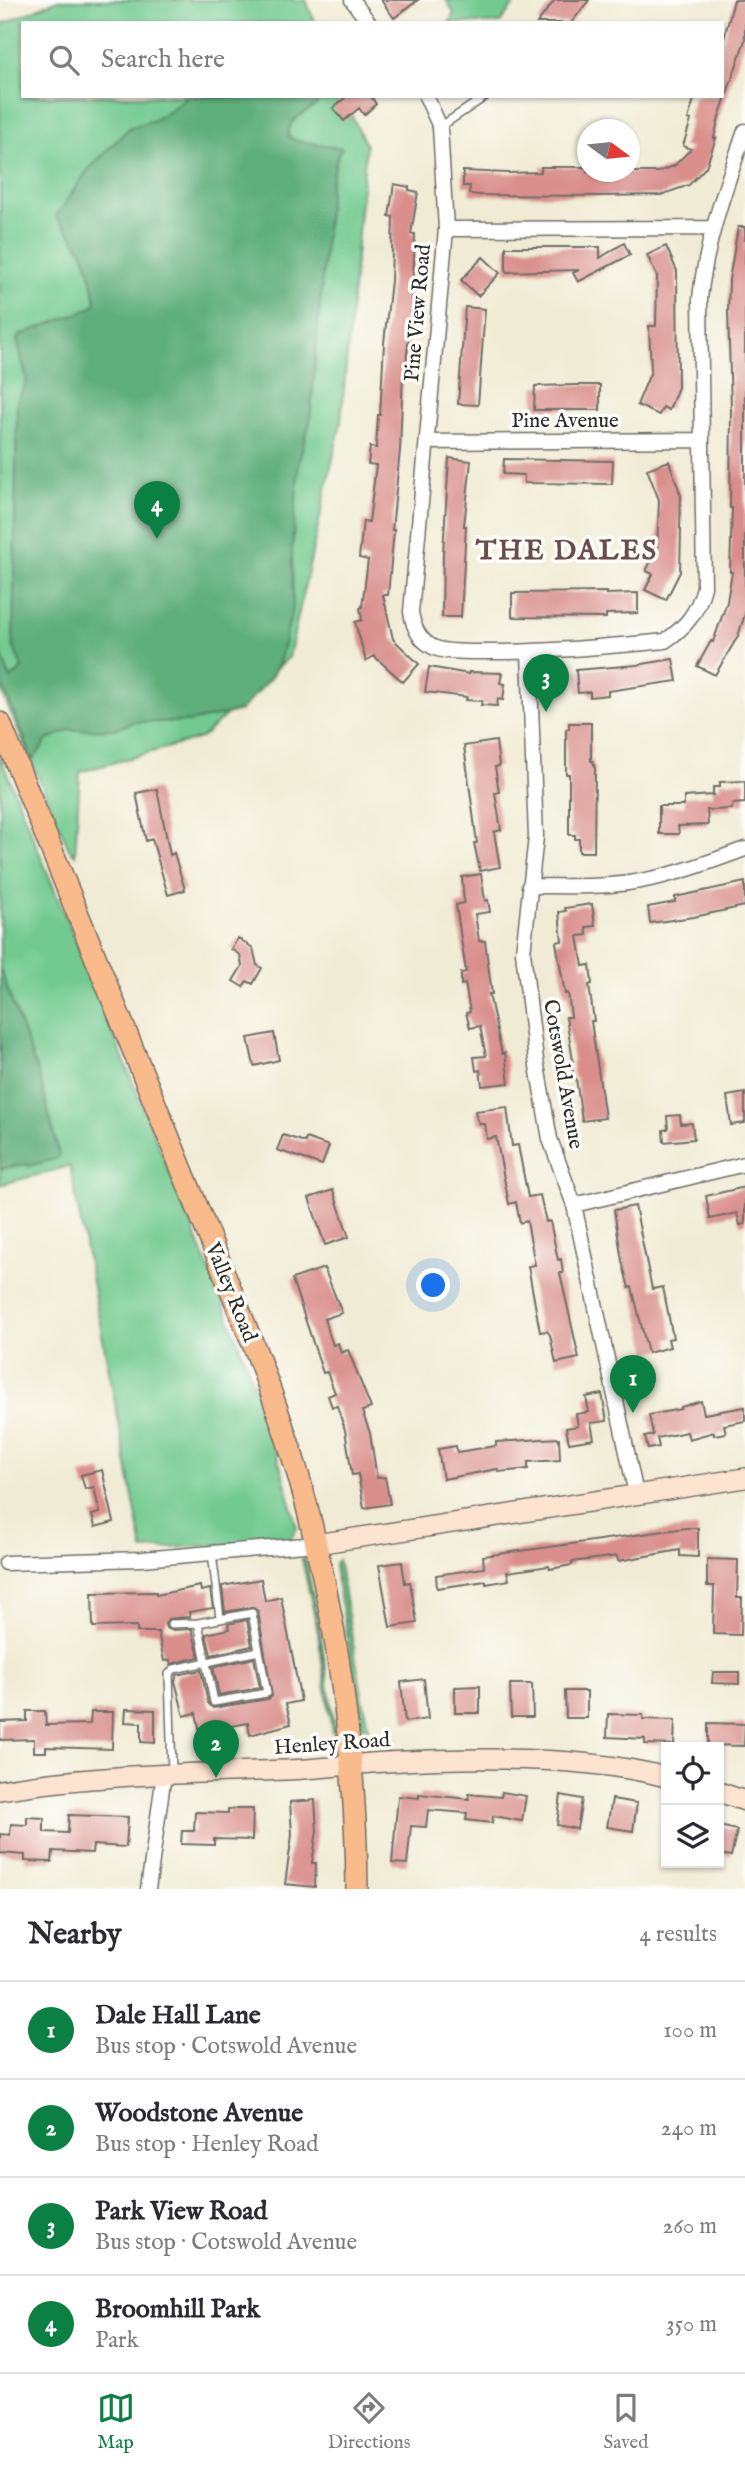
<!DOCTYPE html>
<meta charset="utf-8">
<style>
body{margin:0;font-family:"IM FELL English",serif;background:#f7f7f7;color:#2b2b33}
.controls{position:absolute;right:21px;bottom:21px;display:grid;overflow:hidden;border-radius:0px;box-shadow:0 2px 5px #0004}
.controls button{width:63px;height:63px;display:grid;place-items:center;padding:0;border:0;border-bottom:2px solid #e1e1e2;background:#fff;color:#2b2b33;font:35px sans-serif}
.compass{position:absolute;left:577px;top:119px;width:63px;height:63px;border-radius:50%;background:#fff;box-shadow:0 2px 5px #0004;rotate:105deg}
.you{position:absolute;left:434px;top:1286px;width:24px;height:24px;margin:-18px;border:5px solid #fff;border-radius:50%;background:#1a73e8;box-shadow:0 0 0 10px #1a73e833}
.badge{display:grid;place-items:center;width:46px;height:46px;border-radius:50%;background:#0b8043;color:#fff;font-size:23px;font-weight:700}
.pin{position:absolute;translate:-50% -58px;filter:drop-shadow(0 2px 4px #0008)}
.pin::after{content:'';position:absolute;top:37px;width:24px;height:21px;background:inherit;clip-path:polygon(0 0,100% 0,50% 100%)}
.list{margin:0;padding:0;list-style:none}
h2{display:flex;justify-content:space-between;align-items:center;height:91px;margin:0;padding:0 28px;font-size:30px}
h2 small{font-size:23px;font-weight:400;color:#7c7c81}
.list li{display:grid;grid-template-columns:46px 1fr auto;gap:21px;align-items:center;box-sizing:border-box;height:98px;padding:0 28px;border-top:2px solid #e1e1e2}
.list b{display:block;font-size:26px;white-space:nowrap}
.list p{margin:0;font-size:23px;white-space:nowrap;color:#7c7c81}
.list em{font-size:23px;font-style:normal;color:#7c7c81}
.icon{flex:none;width:38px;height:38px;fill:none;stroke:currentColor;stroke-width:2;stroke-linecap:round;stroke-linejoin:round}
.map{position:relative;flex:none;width:745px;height:1889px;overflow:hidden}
.search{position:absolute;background:#fff;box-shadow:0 2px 5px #0004;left:21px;right:21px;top:21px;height:77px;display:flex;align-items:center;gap:18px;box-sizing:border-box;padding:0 24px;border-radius:0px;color:#7c7c81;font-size:26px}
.sheet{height:483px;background:#fff}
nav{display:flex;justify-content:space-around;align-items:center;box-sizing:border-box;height:98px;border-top:2px solid #e1e1e2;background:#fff;font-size:19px;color:#7c7c81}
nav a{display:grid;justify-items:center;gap:4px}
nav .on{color:#0b8043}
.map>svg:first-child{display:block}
.green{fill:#72ca90;stroke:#4e7a5e;stroke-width:2}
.forest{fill:#5dae7a;stroke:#446c52;stroke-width:2}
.building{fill:#d98e8b}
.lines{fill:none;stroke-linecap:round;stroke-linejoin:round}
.lane-casing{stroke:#706e66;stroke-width:10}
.street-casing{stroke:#706e66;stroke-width:17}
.secondary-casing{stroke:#706e66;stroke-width:22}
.primary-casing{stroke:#706e66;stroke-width:24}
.lane{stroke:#fff;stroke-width:7}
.street{stroke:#fff;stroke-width:14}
.secondary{stroke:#fde4d1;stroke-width:19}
.primary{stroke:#fabb8c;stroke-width:21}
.labels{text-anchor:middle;stroke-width:7;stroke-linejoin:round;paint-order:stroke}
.street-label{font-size:21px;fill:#2b2b2b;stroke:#fdfcf7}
.district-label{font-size:28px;font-weight:bold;letter-spacing:2px;fill:#684e4d;stroke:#fdfcf7}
</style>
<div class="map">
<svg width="745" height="1889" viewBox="0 0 745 1889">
<rect width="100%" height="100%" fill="#fdfcf7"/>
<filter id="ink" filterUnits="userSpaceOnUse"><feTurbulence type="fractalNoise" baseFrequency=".0143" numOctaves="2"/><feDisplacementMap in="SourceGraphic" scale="14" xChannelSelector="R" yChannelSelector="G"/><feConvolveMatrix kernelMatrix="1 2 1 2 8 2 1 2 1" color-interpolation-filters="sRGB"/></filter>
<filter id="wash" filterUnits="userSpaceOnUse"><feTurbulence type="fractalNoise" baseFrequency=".00686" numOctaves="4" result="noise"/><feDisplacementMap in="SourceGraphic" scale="28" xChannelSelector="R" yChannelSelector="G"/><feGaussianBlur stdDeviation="1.57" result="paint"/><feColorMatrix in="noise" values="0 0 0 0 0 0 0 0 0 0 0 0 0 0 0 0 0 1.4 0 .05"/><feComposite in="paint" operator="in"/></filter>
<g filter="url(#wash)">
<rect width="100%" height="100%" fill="#f0ebd4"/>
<path class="green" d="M 58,0 L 306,0 L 315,23 L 23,23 L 23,96 L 342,96 L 366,145 L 341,422 L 289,657 L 201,738 L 80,772 L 75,855 L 69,849 L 0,688 L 0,25 Z
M 446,0 L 517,0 L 500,23 L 449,23 L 454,13 Z
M 0,756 C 56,894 112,1031 168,1169 C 217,1287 267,1404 297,1528 L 290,1540 L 143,1550 L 70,1166 L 0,1185 Z
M 302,1559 L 306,1561 L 321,1637 L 335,1731 L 332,1732 L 318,1632 Z
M 338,1560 L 368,1728 L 361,1726 L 347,1633 L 335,1570 L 335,1564 Z"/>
<path class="forest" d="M 187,96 L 314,96 L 317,104 C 306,113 285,120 289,137 L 298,141 L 342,148 L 338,154 L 330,185 L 310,422 L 299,460 L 292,551 L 293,608 L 279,663 L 270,679 L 240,711 L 189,722 L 133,722 L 115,729 L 69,730 L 47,740 L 33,760 L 0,679 L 0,652 L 11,679 L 22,668 L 13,645 L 17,402 L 27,381 L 17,339 L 20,335 L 90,309 L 96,303 C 90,264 85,247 57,218 L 57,215 L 87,171 L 129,128 L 154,120 L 171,110 Z
M 0,968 L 40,1079 L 59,1154 L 56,1159 L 28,1166 L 27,1164 L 0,1169 Z"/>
<g id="blocks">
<path class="building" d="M 381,0 L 418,0 L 394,18 Z
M 555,0 L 589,0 L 571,23 L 537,23 Z
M 734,0 L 745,0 L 745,40 L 719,117 L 714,138 L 716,138 L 706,167 L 689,185 L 661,195 L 597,196 L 481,195 L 469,194 L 470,186 L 463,186 L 463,171 L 508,173 L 541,172 L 541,167 L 587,167 L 587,172 L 658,172 L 674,166 L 691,149 L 683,146 L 691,120 L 688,119 L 695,96 L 722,96 L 722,46 Z
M 347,96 L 374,96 L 372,98 L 376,104 L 364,115 L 359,108 L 344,121 L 333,108 Z
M 394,184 L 409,187 L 409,190 L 418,192 L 411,234 L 415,234 L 412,306 L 405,374 L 403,373 L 400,450 L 392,530 L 394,530 L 388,595 L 383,595 L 393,639 L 419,664 L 403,682 L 374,656 L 366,661 L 355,622 L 362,620 L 360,608 L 362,607 L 368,560 L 359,558 L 363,521 L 369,522 L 376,465 L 368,464 L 370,447 L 376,448 L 378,415 L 380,415 L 384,343 L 391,281 L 393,217 L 389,216 Z
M 738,227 L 745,227 L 745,614 L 738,636 L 715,675 L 697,666 L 711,641 L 713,642 L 727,602 L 732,572 L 730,572 L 732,508 L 730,508 L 731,407 L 728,312 L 729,280 Z
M 624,243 L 630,255 L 578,282 L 573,273 L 579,270 L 506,272 L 506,247 L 600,247 L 600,258 Z
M 666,246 L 677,271 L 678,387 L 669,410 L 663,407 L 659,415 L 637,405 L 651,371 L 649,326 L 656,326 L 657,276 L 647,255 Z
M 483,257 L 500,273 L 478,296 L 461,280 Z
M 465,307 L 485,309 L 478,405 L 458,404 Z
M 576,385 L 600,385 L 600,410 L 534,410 L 535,386 Z
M 449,458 L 471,461 L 464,526 L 466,526 L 461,617 L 442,617 L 443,552 Z
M 504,459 L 613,461 L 612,484 L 524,483 L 524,475 L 503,474 Z
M 669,461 L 681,496 L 680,528 L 681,529 L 680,572 L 666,600 L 645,590 L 653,574 L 646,571 L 657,549 L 658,525 L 659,500 L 647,469 Z
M 606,592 L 606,594 L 638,593 L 638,613 L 606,614 L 606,618 L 512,617 L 512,593 Z
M 673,659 L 677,681 L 608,691 L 608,695 L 590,697 L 590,692 L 578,693 L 576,670 L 637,665 Z
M 429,667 L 469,674 L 469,672 L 502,673 L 500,683 L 505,684 L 503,700 L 498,699 L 497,706 L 481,705 L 482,701 L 466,700 L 467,697 L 425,692 Z
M 569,723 L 591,723 L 591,761 L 593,761 L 595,769 L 594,852 L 579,852 L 579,839 L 575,839 L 575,835 L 569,835 L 569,774 L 566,774 L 566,729 L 569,729 Z
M 496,741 L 499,766 L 495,767 L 499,792 L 495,793 L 501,830 L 494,832 L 500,867 L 480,871 L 474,843 L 477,843 L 464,746 Z
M 745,781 L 745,803 L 732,804 L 732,809 L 707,810 L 708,825 L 678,826 L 679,834 L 659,834 L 659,806 L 684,806 L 684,797 L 713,795 L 713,787 L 720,787 L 720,782 Z
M 157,789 L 170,855 L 174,853 L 185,890 L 168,895 L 152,839 L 146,841 L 136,793 Z
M 481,874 L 485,901 L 488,900 L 490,912 L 475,914 L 479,941 L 485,941 L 492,994 L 489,994 L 502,1054 L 505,1053 L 509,1083 L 482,1086 L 480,1070 L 476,1071 L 474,1057 L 486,1056 L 480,1026 L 470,1028 L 466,1013 L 470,1012 L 465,984 L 461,985 L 461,973 L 466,972 L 456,905 L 464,903 L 462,877 Z
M 745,882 L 745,906 L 694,917 L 650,923 L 648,907 L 675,902 L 675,897 Z
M 592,904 L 595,926 L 586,927 L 587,935 L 578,936 L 583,966 L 590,965 L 592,984 L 589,985 L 594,1021 L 591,1021 L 605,1118 L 582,1121 L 576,1078 L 574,1078 L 571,1062 L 573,1061 L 566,1017 L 571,1017 L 568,993 L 565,994 L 556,942 L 562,941 L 559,912 L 566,911 L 565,908 Z
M 238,938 L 253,948 L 257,965 L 262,968 L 253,984 L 247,981 L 243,987 L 233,981 L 242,966 L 240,955 L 231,949 Z
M 274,1033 L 279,1060 L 254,1066 L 248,1038 Z
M 745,1093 L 745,1123 L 731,1125 L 727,1096 Z
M 507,1107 L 512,1146 L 518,1145 L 528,1197 L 540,1195 L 546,1222 L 550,1221 L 558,1260 L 561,1259 L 563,1273 L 560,1273 L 579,1358 L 556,1363 L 550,1335 L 547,1331 L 540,1332 L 528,1266 L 535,1265 L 527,1221 L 520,1223 L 516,1202 L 509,1204 L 496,1137 L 487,1139 L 485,1124 L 480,1124 L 477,1119 L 475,1111 Z
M 680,1115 L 681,1124 L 692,1123 L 694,1139 L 664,1142 L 663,1130 L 668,1129 L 667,1116 Z
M 283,1135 L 305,1142 L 306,1138 L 329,1146 L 322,1165 L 277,1150 Z
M 745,1187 L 745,1224 L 740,1225 L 737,1213 L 710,1219 L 706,1196 Z
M 333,1190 L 349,1237 L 325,1245 L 309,1198 Z
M 635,1206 L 652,1289 L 663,1287 L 673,1338 L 668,1339 L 670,1347 L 648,1353 L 632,1287 L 629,1288 L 622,1261 L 614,1210 Z
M 324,1268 L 342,1313 L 324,1319 L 333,1345 L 338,1343 L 341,1353 L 348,1350 L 371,1408 L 362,1411 L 370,1433 L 377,1478 L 385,1477 L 390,1504 L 364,1508 L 358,1474 L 352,1475 L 345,1430 L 337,1406 L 332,1407 L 328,1396 L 335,1393 L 327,1372 L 323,1373 L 292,1279 Z
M 602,1394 L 607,1421 L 591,1423 L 594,1439 L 569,1443 L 566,1428 L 578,1426 L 576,1414 L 589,1412 L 586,1397 Z
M 701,1401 L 704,1414 L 745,1407 L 745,1421 L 724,1425 L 726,1433 L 714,1435 L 714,1432 L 689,1439 L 687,1432 L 657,1438 L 659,1447 L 648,1449 L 645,1437 L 653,1435 L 649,1415 L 681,1409 L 681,1407 Z
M 559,1438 L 560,1460 L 528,1462 L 528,1469 L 499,1472 L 498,1469 L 443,1479 L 438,1449 L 456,1446 L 457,1452 L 496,1446 L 496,1442 Z
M 102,1470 L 114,1522 L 95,1527 L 92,1515 L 100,1513 L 94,1487 L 85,1489 L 81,1475 Z
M 686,1528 L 698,1528 L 698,1557 L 680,1556 L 680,1550 L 618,1561 L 617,1556 L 572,1562 L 572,1565 L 550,1569 L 549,1566 L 507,1572 L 509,1580 L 486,1584 L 486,1581 L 437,1588 L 436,1575 L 484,1568 L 483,1556 Z
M 707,1559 L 738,1560 L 737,1598 L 742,1598 L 741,1635 L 713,1634 L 714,1586 L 707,1586 Z
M 402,1562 L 405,1583 L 410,1582 L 417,1623 L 390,1627 L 379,1565 Z
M 261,1579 L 265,1601 L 281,1597 L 301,1701 L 286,1704 L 291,1724 L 250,1735 L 248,1723 L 200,1732 L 196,1713 L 184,1716 L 175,1681 L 177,1675 L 201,1670 L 208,1703 L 213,1708 L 268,1699 L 272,1696 L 258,1611 L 252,1607 L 225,1612 L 222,1586 Z
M 200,1586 L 201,1591 L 210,1589 L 213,1608 L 189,1612 L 190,1617 L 168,1619 L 165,1624 L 166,1628 L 171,1630 L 192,1629 L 199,1657 L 171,1664 L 170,1660 L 164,1661 L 158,1632 L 137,1632 L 137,1626 L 93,1627 L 92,1593 L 156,1592 L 156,1595 Z
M 247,1620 L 252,1646 L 211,1655 L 206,1634 L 229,1629 L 228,1624 Z
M 254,1658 L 260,1688 L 219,1695 L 213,1667 Z
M 713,1672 L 739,1672 L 739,1684 L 712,1683 Z
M 424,1679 L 428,1719 L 405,1722 L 401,1682 Z
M 510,1684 L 532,1684 L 533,1717 L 511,1717 Z
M 480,1686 L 480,1713 L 455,1713 L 455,1687 Z
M 565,1691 L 587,1691 L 587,1718 L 566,1718 Z
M 126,1709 L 155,1710 L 155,1743 L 141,1742 L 141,1723 L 125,1722 Z
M 27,1711 L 45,1711 L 46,1725 L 90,1724 L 91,1712 L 113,1712 L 112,1749 L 46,1747 L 46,1752 L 34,1752 L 34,1739 L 0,1740 L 0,1722 L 27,1721 Z
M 608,1714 L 643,1715 L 643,1719 L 675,1720 L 674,1745 L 645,1744 L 645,1739 L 607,1737 Z
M 708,1723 L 745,1724 L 744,1746 L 708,1745 Z
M 502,1792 L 526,1796 L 522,1821 L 493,1816 L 492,1823 L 466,1820 L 467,1813 L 428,1810 L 426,1827 L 411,1826 L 407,1864 L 392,1863 L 398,1796 L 419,1798 L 419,1794 L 469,1799 L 469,1794 L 501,1797 Z
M 561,1795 L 582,1799 L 577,1829 L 557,1825 Z
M 612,1799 L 637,1803 L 633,1831 L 607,1827 Z
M 315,1800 L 317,1831 L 312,1863 L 316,1863 L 315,1887 L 285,1884 L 292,1835 L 290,1802 Z
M 228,1809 L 253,1809 L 252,1840 L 214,1839 L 214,1845 L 181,1844 L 182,1831 L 194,1831 L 195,1812 L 228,1813 Z
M 69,1815 L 128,1817 L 126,1847 L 93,1845 L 92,1853 L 53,1851 L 52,1862 L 25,1861 L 25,1855 L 0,1853 L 0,1834 L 10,1835 L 11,1824 L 27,1825 L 27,1817 L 44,1818 L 44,1832 L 68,1833 Z
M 719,1826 L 737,1830 L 731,1856 L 719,1854 Z"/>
</g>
</g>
<g filter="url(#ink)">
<use href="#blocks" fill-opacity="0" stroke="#706e66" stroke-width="2"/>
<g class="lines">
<defs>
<path id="lane" d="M 440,127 L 486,96
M 212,1553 L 220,1618
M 171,1624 L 198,1623 L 252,1613 L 267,1693 L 214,1702 L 198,1623
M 172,1772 L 169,1674 L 174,1669 L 259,1651"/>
<path id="street" d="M 352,0 L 369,23
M 426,96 L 440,127 L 446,229
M 712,228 L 446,229 L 411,612 C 413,626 419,640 433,647 C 444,653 463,651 475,652 C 539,653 601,647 665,641 C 686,627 698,612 704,587 L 700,299 C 706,240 726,186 745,131
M 428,442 L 702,440
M 529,653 L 536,837 L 523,952 L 536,1060 L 550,1139 L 574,1205 L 636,1494
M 529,886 C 556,886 583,887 610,885 C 656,882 702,865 745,849
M 574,1205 L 745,1164
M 6,1563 L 142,1559 L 316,1544
M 148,1889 L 164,1774"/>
<path id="secondary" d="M 316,1544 L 745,1478
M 0,1790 C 95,1774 190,1774 286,1770 C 319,1769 353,1764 386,1762 C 472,1757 583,1755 666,1777
M 719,1792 L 745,1801"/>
<path id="primary" d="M 0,723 L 259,1359 C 277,1409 295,1459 308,1511 C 339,1634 356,1762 357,1889"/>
</defs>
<use href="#lane" class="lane-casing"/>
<use href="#street" class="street-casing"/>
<use href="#secondary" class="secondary-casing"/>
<use href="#primary" class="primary-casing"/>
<use href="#lane" class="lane"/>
<use href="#street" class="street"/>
<use href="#secondary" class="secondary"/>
<use href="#primary" class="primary"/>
</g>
</g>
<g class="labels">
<g class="street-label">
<text transform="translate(417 313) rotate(-85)" y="7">Pine View Road</text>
<text x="565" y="427">Pine Avenue</text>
<text transform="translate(564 1074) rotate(80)" y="7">Cotswold Avenue</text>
<text transform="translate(232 1292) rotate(68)" y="7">Valley Road</text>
<text transform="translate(332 1743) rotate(-4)" y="7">Henley Road</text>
</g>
<g class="district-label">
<text x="567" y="559">THE DALES</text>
</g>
</g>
</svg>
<div class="controls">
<button><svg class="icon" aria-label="locate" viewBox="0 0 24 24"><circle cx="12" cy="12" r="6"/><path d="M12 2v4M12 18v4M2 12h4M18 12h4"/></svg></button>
<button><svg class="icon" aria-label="layers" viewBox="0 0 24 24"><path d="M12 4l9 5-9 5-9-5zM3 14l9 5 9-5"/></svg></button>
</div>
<svg class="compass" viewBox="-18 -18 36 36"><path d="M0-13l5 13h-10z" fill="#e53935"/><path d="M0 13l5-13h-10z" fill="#7c7c81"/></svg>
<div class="you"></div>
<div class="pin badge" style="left:633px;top:1413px">1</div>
<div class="pin badge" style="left:216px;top:1778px">2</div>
<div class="pin badge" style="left:546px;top:712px">3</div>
<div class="pin badge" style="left:157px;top:539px">4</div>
<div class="search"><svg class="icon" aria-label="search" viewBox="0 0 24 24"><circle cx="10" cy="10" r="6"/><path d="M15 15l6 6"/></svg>Search here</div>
</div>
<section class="sheet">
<h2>Nearby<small>4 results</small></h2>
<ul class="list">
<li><span class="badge">1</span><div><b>Dale Hall Lane</b><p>Bus stop · Cotswold Avenue</p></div><em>100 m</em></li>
<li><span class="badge">2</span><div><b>Woodstone Avenue</b><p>Bus stop · Henley Road</p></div><em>240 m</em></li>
<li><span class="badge">3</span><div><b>Park View Road</b><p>Bus stop · Cotswold Avenue</p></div><em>260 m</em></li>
<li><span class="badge">4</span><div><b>Broomhill Park</b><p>Park</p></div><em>350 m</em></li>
</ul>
</section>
<nav>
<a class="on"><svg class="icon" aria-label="map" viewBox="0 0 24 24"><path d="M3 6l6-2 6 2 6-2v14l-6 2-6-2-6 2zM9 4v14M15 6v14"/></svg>Map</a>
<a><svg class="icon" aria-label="directions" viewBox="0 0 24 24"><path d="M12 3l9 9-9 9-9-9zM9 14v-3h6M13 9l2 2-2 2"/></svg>Directions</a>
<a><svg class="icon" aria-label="saved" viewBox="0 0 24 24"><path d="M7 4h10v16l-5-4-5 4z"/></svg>Saved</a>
</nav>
